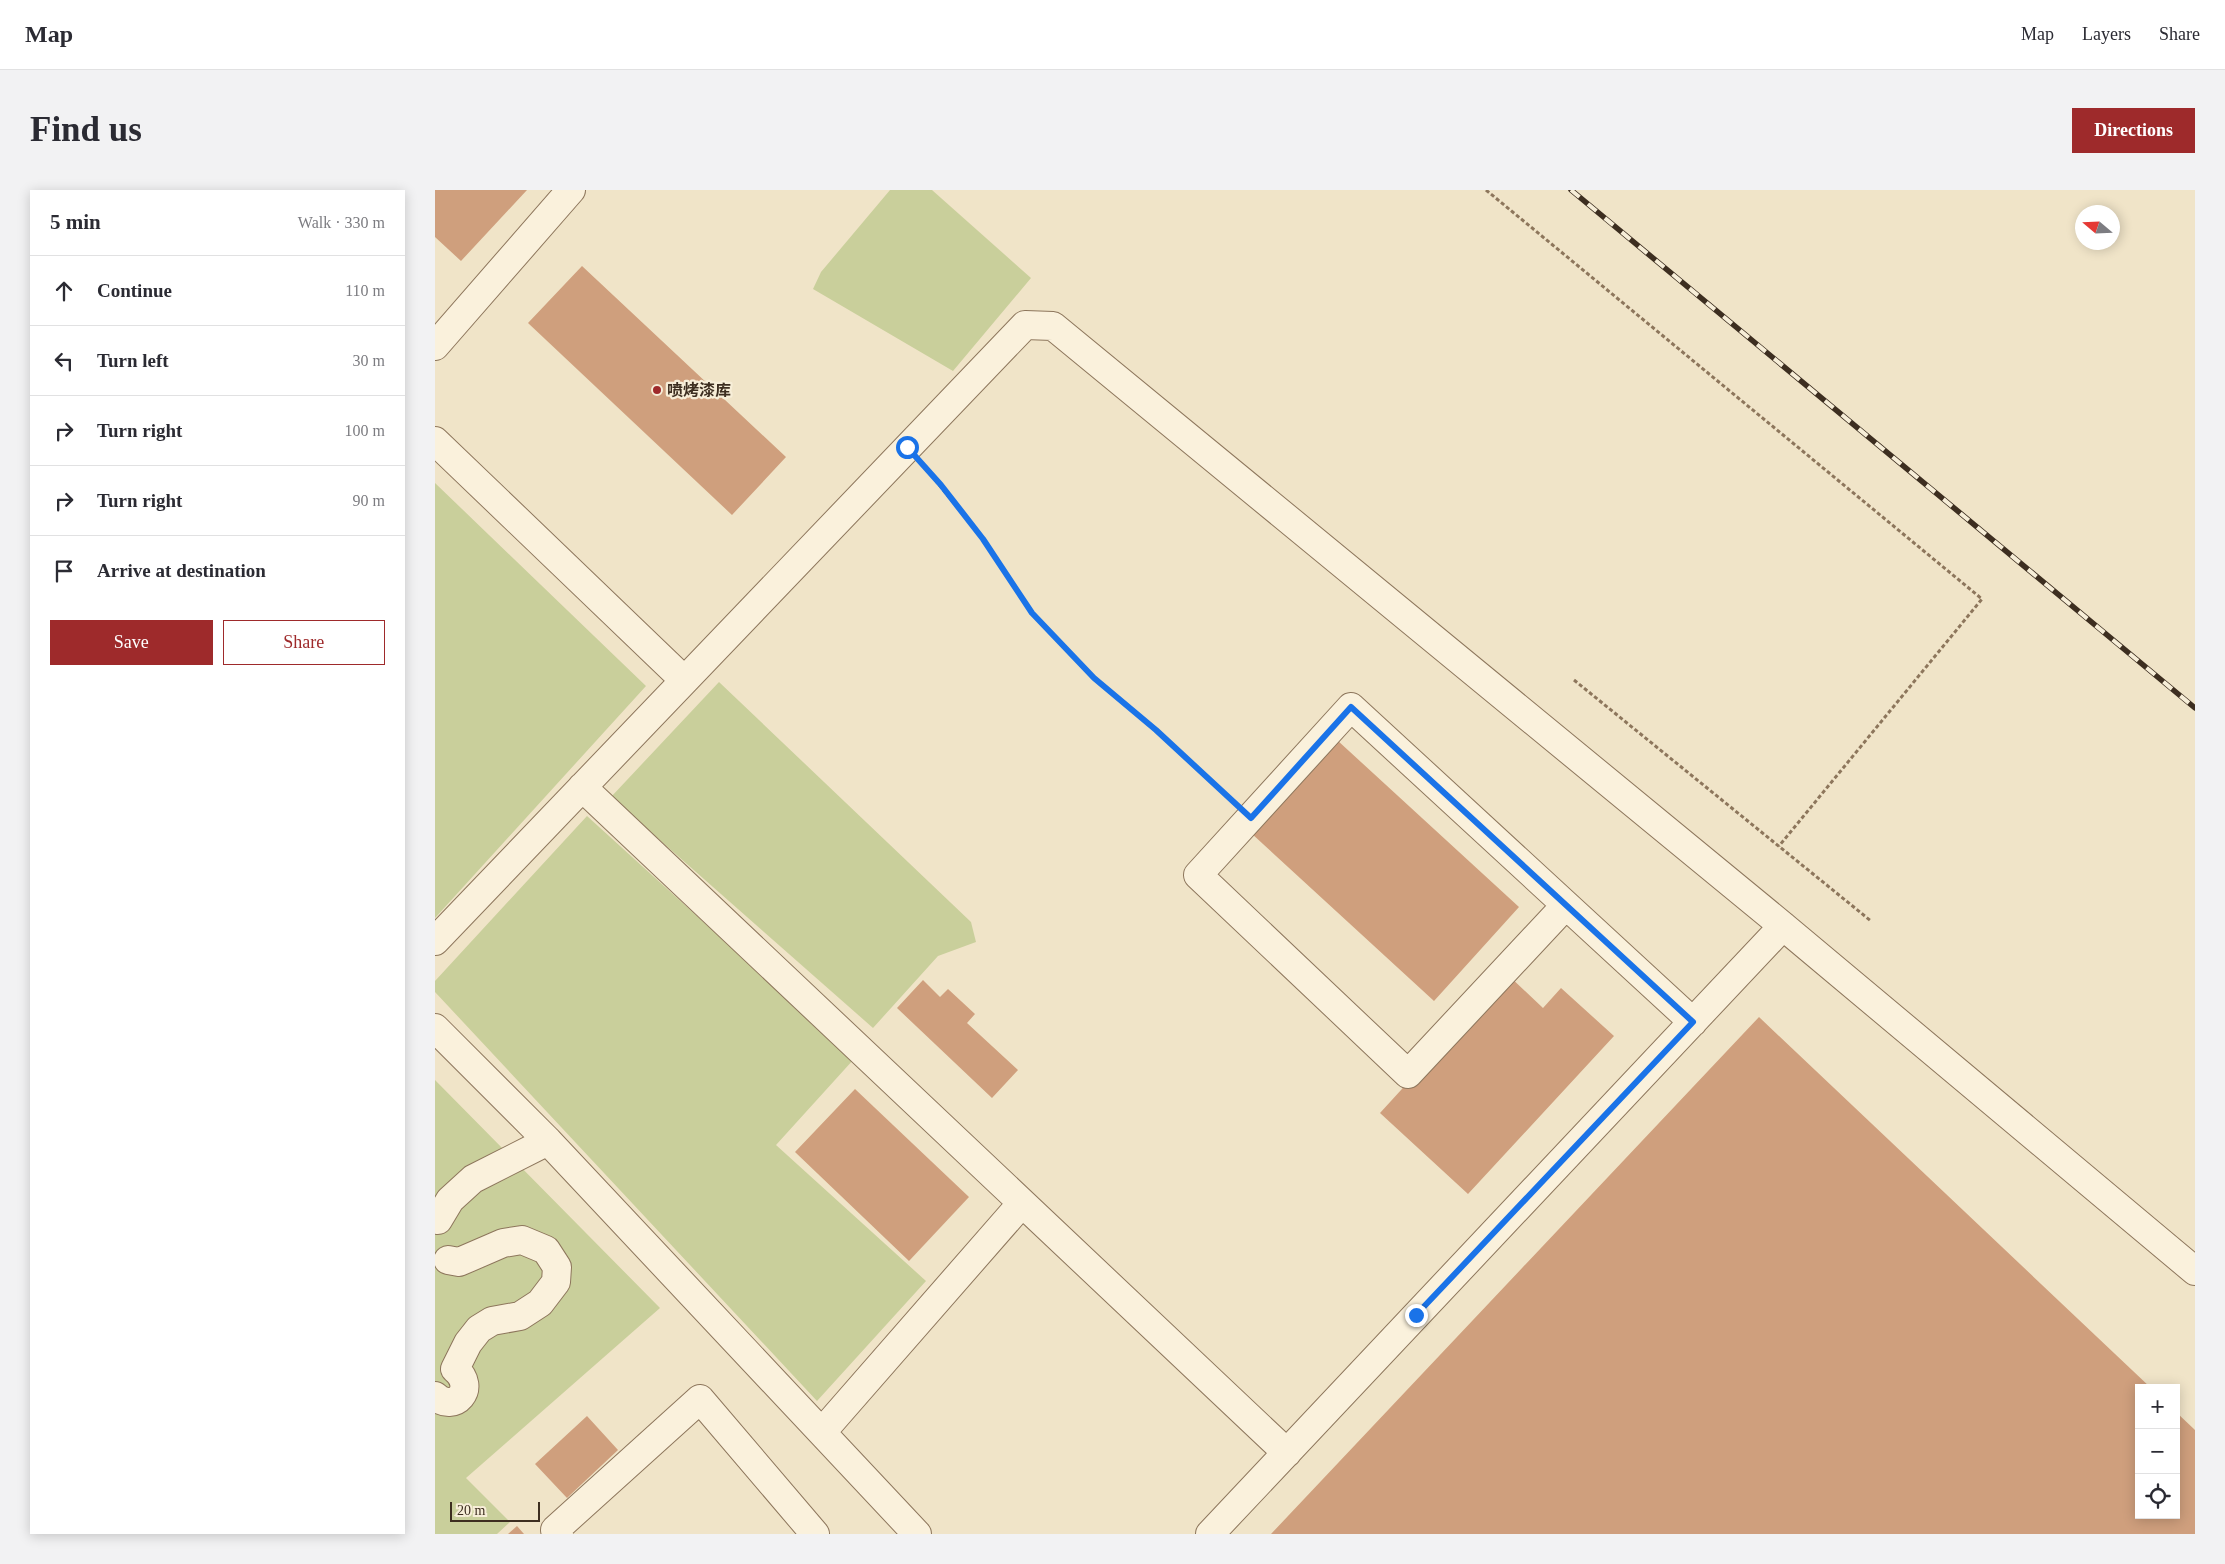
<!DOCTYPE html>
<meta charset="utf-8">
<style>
body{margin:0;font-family:"Times New Roman","Noto Sans SC",serif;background:#f2f2f3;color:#2b2b33}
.controls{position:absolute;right:15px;bottom:15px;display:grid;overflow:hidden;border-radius:0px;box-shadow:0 2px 12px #0003}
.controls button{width:45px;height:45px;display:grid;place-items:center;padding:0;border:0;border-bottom:1px solid #e1e1e2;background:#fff;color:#2b2b33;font:25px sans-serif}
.compass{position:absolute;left:1640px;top:15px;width:45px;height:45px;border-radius:50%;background:#fff;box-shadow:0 2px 12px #0003;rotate:289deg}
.scale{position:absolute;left:15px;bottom:12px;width:90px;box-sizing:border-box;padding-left:5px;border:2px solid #3d2e20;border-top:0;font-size:14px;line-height:18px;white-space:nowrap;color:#3d2e20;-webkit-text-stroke:4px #f7eed8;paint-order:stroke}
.stop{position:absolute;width:15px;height:15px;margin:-11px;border:4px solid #1a73e8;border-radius:50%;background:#fff}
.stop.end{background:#1a73e8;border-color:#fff;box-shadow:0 1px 5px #0008}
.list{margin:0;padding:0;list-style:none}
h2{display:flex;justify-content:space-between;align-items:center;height:65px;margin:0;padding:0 20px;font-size:21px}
h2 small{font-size:16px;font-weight:400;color:#7c7c81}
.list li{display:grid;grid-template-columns:32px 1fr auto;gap:15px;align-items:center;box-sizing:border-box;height:70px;padding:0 20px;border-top:1px solid #e1e1e2}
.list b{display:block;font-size:19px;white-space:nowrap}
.list em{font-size:16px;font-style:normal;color:#7c7c81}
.actions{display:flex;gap:10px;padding:15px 20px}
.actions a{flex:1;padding:11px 0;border:1px solid #9e2a2b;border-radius:0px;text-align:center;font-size:18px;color:#9e2a2b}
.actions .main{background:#9e2a2b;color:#fff}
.icon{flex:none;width:28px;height:28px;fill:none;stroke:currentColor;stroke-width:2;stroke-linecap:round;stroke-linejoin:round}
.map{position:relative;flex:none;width:1760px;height:1344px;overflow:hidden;border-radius:0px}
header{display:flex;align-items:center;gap:30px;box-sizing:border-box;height:70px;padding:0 25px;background:#fff;border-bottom:1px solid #e1e1e2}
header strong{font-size:24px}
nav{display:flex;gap:28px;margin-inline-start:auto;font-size:18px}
.intro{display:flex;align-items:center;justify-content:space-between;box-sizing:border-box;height:120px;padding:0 30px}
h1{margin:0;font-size:35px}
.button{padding:12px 22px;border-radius:0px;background:#9e2a2b;color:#fff;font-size:18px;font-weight:700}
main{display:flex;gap:30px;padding:0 30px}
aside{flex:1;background:#fff;border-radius:0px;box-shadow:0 2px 12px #0003}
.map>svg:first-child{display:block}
.green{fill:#c9cf9b}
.building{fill:#cf9f7d}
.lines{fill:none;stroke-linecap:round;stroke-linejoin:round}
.minor-casing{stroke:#8d765c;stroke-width:30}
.path{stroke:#8d765c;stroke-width:3;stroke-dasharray:4 2.5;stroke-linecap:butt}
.minor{stroke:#faf1dc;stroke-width:28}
.rail-casing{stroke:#3d2e20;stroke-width:5.5}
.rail{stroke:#f7eed8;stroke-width:4;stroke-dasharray:11;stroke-linecap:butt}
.route{stroke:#1a73e8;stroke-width:6}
.poi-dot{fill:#9e2a2b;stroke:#f7eed8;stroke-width:2}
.labels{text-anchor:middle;stroke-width:4.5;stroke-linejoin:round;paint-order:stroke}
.poi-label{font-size:16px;font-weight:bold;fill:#3d2e20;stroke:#f7eed8;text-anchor:start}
</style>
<header>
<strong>Map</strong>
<nav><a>Map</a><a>Layers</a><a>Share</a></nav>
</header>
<div class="intro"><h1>Find us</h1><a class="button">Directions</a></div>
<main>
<aside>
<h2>5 min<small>Walk · 330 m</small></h2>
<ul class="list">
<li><svg class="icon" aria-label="ahead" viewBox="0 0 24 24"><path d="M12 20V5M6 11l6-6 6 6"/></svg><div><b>Continue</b></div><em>110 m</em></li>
<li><svg class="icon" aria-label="left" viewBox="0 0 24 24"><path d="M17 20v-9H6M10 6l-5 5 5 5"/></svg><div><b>Turn left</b></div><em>30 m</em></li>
<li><svg class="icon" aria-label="right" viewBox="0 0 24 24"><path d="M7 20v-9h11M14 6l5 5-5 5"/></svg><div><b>Turn right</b></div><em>100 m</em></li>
<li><svg class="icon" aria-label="right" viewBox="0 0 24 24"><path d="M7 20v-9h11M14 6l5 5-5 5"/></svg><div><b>Turn right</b></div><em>90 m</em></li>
<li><svg class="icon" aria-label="arrive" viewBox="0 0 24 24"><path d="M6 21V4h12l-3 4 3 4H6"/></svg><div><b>Arrive at destination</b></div></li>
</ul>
<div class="actions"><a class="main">Save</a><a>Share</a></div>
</aside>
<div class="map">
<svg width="1760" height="1344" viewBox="0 0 1760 1344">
<rect width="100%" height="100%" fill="#f0e4c8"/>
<path class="green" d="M 455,0 L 497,0 L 596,88 L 518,181 L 378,99 L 386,82 Z
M 0,293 L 211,496 L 0,728 Z
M 284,492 L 536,732 L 541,752 L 503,766 L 438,838 L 176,607 Z
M 152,626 L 419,869 L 341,955 L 491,1091 L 382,1211 L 0,802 L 0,791 Z
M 0,890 L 225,1118 L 31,1288 L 75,1332 L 62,1344 L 0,1344 Z"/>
<path class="building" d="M 0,0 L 92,0 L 26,71 L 0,47 Z
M 147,76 L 351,267 L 297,325 L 93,133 Z
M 902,550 L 1084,717 L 999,811 L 816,643 Z
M 1072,784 L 1108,818 L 1126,798 L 1179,846 L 1033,1004 L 945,923 Z
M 488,790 L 505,807 L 513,799 L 540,824 L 532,833 L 583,880 L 557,908 L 462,818 Z
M 1324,827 L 1716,1198 L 1704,1198 L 1704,1325 L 1741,1325 L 1741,1222 L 1760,1240 L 1760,1344 L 836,1344 Z
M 420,899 L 534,1007 L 474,1071 L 360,962 Z
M 152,1226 L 183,1260 L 132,1308 L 100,1274 Z
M 82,1336 L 89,1344 L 73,1344 Z"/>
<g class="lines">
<defs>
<path id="minor" d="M 0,156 L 136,0
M 0,251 L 249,490
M 147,597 L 852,1263
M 1131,715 L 973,884 L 763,685 L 916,517 L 1258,832
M 0,751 L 590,135 L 618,136 L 1348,736 L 1760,1081
M 0,838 L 113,951 L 482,1344
M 3,1030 L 15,1010 L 38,989 L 113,951
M 0,1206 C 19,1224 43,1198 20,1179 L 33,1153 L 44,1139 L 57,1131 L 85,1126 L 105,1113 L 121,1092 L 122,1077 L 111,1060 L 87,1050 L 68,1053 L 24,1072 L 13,1070
M 387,1242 L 587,1013
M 124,1344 L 120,1340 L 265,1209 L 380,1344
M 775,1344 L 1348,736"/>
</defs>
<use href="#minor" class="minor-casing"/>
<path class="path" d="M 1051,0 L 1547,409 L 1344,656
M 492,280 L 548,349 L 597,423 L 659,488 L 721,540 L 795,609
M 1139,490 L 1436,731"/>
<use href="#minor" class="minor"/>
<defs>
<path id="rail" d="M 1136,0 L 1760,518"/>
</defs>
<use href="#rail" class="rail-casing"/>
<use href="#rail" class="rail"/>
</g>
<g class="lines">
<path class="route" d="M 472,257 L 506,295 L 548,349 L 597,423 L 659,488 L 721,540 L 816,628 L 916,517 L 1258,832 L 981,1125"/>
</g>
<circle class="poi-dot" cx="222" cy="200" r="5"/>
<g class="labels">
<g class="poi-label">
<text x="232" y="206">喷烤漆库</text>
</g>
</g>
</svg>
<div class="controls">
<button>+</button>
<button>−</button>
<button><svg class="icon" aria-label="locate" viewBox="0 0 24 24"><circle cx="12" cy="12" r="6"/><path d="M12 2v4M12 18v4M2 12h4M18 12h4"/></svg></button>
</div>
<svg class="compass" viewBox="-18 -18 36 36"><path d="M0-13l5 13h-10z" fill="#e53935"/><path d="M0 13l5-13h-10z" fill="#7c7c81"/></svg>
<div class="scale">20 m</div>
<div class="stop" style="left:472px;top:257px"></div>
<div class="stop end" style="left:981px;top:1125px"></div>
</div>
</main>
